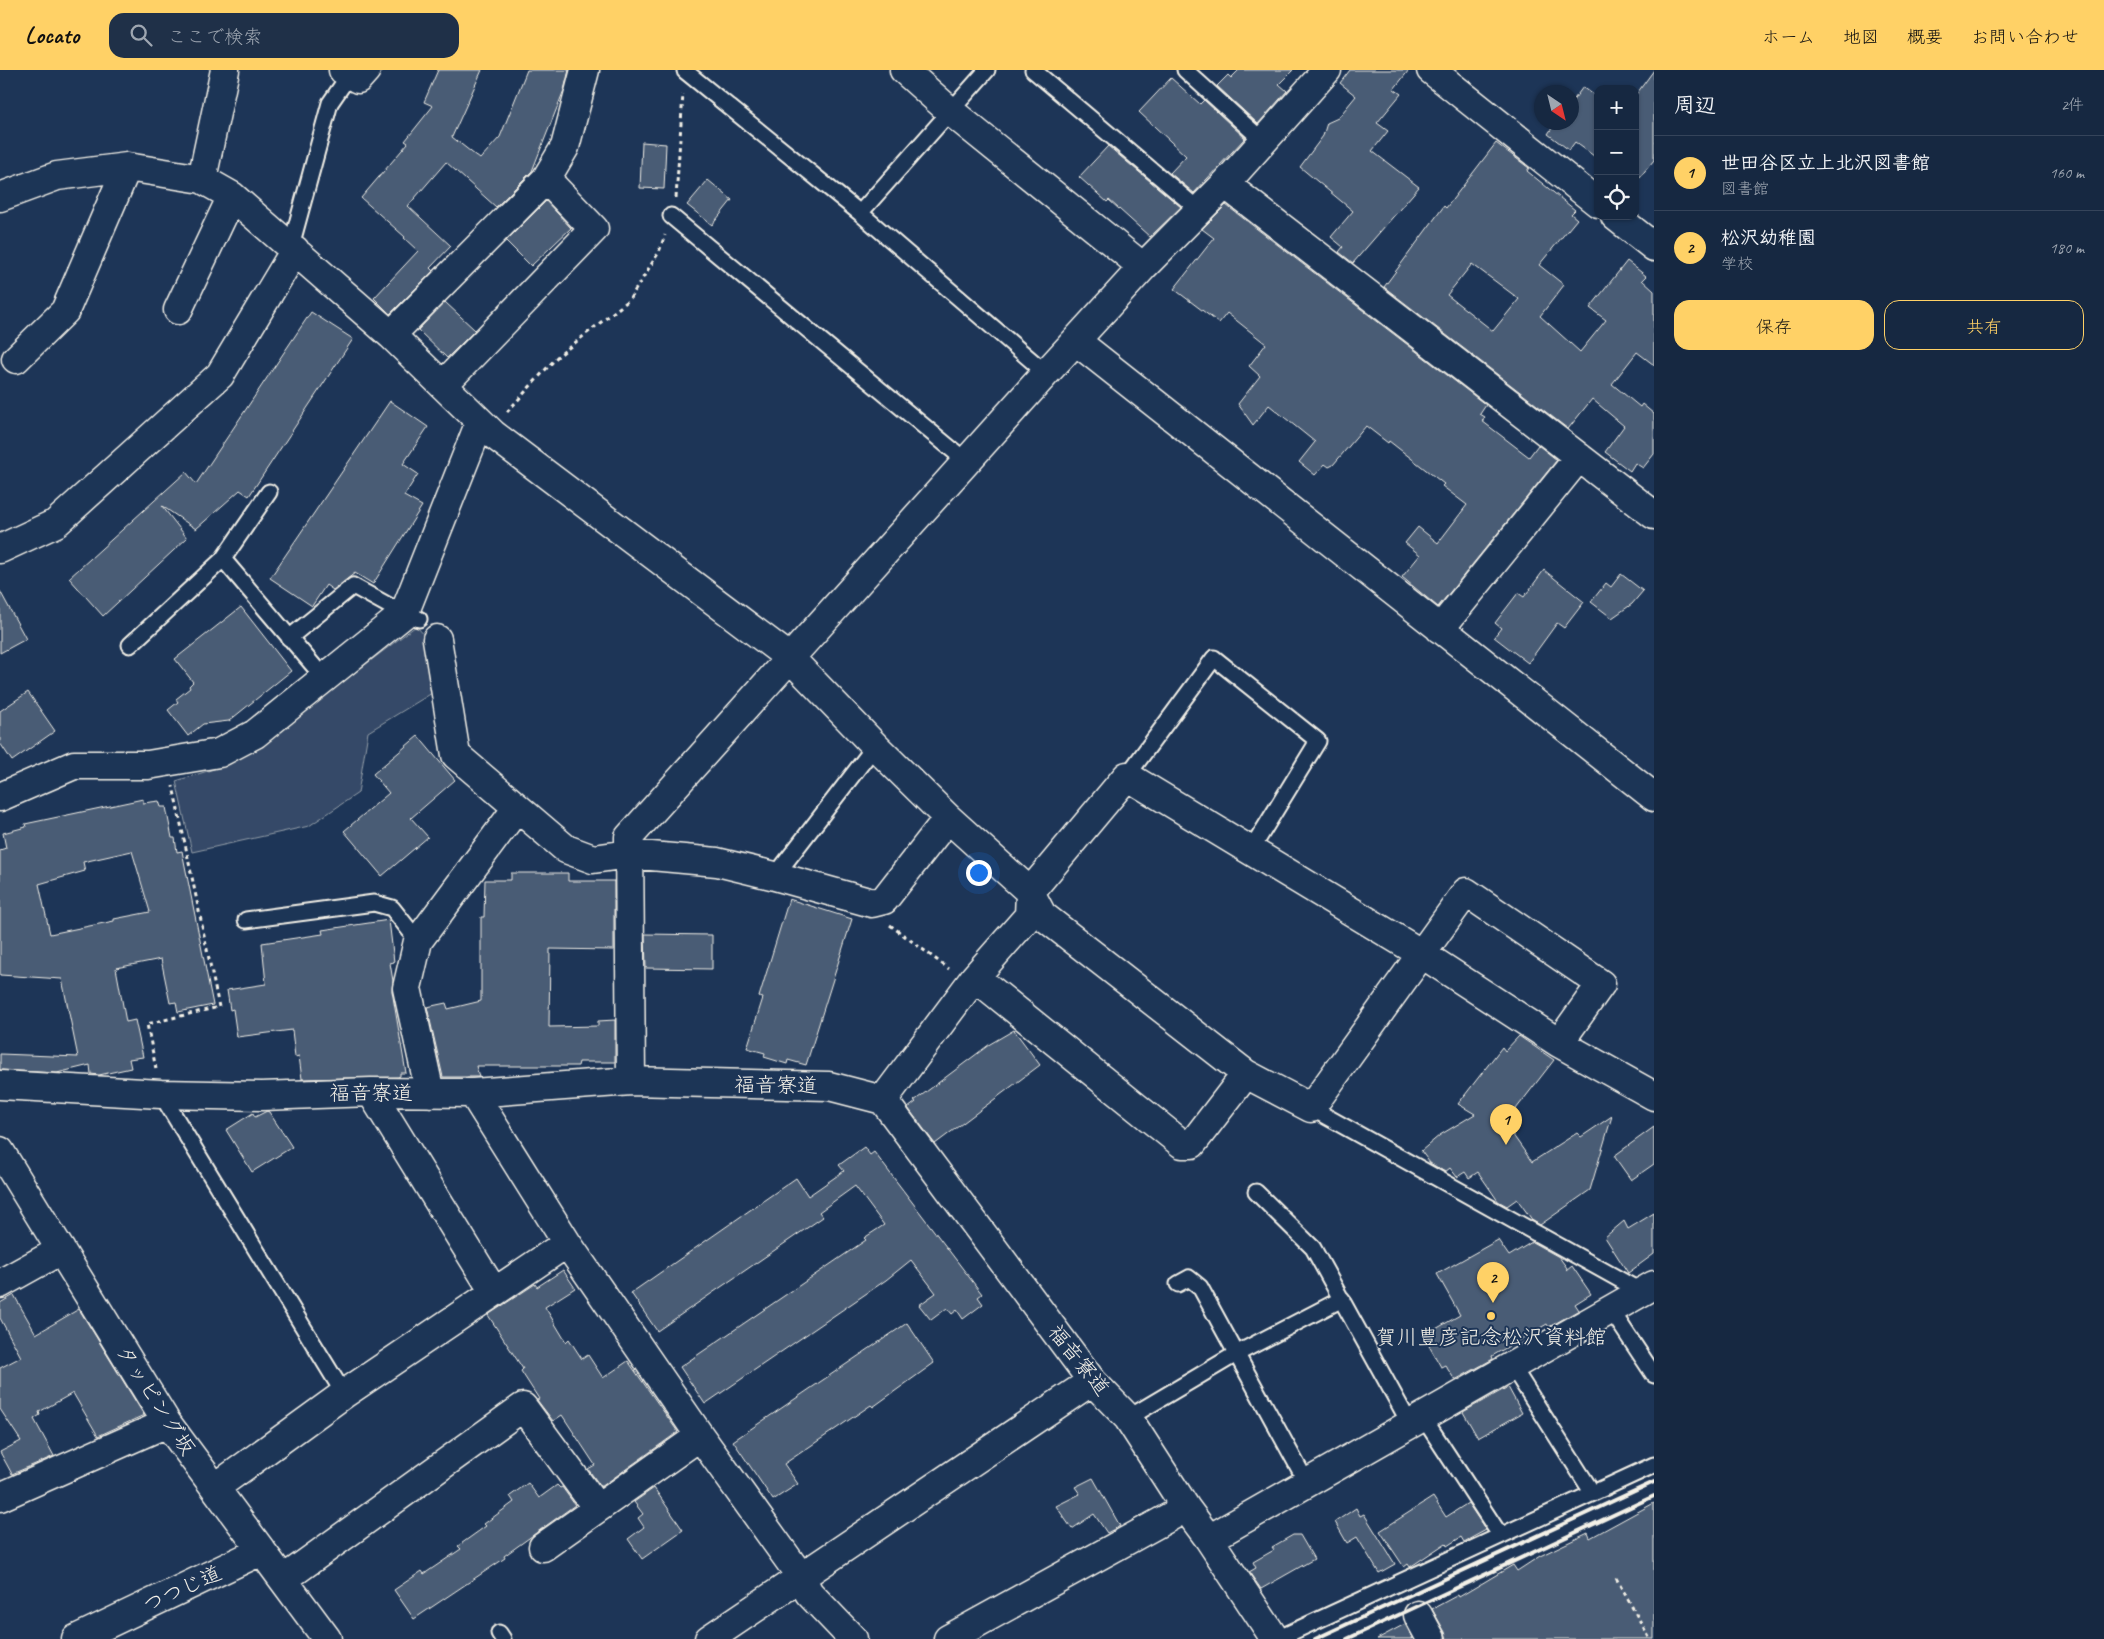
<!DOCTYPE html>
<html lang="ja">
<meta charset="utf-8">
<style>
body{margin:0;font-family:Caveat,"Klee One",sans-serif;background:#1f3048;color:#f1f3f6}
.controls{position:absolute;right:15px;top:15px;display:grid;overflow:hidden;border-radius:10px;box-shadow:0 1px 4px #0004}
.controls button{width:45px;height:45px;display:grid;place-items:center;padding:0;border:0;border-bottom:1px solid #35445a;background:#162841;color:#f1f3f6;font:25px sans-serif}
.compass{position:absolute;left:1534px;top:15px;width:45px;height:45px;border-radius:50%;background:#162841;box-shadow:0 1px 4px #0004;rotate:145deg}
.you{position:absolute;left:978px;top:802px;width:18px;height:18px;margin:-12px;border:4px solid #fff;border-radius:50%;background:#1a73e8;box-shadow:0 0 0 8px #1a73e833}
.badge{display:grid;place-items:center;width:32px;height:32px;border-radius:50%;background:#ffd166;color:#111;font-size:16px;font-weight:700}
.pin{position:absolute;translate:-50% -41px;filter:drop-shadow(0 1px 2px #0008)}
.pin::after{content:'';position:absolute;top:26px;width:18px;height:15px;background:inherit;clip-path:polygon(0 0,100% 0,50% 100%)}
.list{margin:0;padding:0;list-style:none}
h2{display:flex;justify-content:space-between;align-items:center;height:65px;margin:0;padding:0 20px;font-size:21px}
h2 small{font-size:16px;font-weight:400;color:#9ea6b1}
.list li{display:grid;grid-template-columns:32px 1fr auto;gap:15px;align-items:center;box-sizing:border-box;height:75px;padding:0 20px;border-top:1px solid #35445a}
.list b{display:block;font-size:19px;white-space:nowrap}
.list p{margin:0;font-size:16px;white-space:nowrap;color:#9ea6b1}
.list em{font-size:16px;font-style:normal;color:#9ea6b1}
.actions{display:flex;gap:10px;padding:15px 20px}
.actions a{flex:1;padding:11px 0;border:1px solid #ffd166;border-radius:15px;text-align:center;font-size:18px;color:#ffd166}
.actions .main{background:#ffd166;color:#111}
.icon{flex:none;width:28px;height:28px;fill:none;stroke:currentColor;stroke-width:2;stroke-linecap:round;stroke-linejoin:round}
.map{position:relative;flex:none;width:1654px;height:1569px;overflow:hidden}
header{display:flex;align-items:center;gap:30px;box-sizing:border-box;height:70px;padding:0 25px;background:#ffd166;color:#111}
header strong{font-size:24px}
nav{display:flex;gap:28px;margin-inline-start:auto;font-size:18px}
.search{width:350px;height:45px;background:#1f3048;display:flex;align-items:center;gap:12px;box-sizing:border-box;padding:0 18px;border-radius:15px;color:#9ea6b1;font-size:19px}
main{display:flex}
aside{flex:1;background:#162841}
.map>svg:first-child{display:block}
.green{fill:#354a67;stroke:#949ea8}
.building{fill:#485b74;stroke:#f4f1e8;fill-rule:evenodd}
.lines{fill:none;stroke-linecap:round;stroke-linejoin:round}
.lane-casing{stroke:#f4f1e8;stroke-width:19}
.street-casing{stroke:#f4f1e8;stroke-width:31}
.path{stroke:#f4f1e8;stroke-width:3;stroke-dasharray:4 4;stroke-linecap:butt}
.lane{stroke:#1d3557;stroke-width:15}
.street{stroke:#1d3557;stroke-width:28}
.rail{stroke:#f4f1e8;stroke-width:4}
.poi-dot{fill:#ffd166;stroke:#1d3557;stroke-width:2}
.labels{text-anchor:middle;stroke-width:4;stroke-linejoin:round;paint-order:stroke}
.street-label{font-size:21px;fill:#f4f1e8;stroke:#1d3557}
.poi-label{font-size:21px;fill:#f4f1e8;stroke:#1d3557}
</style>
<header>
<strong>Locato</strong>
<div class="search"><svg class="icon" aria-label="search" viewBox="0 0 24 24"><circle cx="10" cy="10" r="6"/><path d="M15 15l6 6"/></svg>ここで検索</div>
<nav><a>ホーム</a><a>地図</a><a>概要</a><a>お問い合わせ</a></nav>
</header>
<main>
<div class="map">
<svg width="1654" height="1569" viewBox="0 0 1654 1569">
<rect width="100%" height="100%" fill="#1d3557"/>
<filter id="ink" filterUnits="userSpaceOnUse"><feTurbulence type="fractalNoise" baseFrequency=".02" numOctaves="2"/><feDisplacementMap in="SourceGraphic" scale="10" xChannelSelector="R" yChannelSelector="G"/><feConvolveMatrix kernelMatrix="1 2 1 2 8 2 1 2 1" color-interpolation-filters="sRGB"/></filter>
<g filter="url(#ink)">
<path class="green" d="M 416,556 L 427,568 L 437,620 L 368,662 L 358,723 L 309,756 L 192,782 L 176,711 L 230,694 L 264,672 Z"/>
<path class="building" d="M 438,0 L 482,0 L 452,67 L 480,89 L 500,67 L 527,0 L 569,0 L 564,20 L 532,101 L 496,137 L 446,92 L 408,136 L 451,176 L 430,198 L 433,201 L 390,244 L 374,228 L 418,181 L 404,168 L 405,167 L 361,128 L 408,73 L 405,71 L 433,36 L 424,32 Z
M 1239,0 L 1293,0 L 1279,14 L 1287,21 L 1258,54 L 1217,16 L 1228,5 L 1231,8 Z
M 1350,0 L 1409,0 L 1394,19 L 1401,24 L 1377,53 L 1388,61 L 1372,81 L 1419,117 L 1353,193 L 1339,182 L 1343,177 L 1331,167 L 1353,141 L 1300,97 L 1323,66 L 1327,53 L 1338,48 L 1356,26 L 1340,13 Z
M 1654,0 L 1654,90 L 1635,113 L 1635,26 Z
M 1171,8 L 1200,34 L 1204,30 L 1245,68 L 1194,123 L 1170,103 L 1186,86 L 1139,42 Z
M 1583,17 L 1598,28 L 1598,89 L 1575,72 L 1569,80 L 1548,64 L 1554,55 L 1551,52 L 1572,52 L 1572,32 Z
M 642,72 L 666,74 L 664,119 L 640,118 Z
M 1496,73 L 1529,98 L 1527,101 L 1575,140 L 1571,144 L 1577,149 L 1539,195 L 1564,215 L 1540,246 L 1580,282 L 1606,250 L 1590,238 L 1627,191 L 1646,206 L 1642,210 L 1654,221 L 1654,295 L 1637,282 L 1612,314 L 1640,337 L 1642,334 L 1654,344 L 1654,384 L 1643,398 L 1635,393 L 1630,401 L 1605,382 L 1624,356 L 1592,329 L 1568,359 L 1384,217 L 1444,136 L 1446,138 ZM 1472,194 L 1519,229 L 1493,261 L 1447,225 Z
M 1108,76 L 1181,137 L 1150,167 L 1109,130 L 1107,132 L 1079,107 Z
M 708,110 L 732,130 L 712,155 L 687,135 Z
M 546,131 L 571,158 L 531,196 L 506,171 Z
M 1226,135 L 1486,335 L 1480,344 L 1485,347 L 1482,351 L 1529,387 L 1538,375 L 1557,390 L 1438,537 L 1402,507 L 1420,485 L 1405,473 L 1418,457 L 1438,473 L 1467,435 L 1442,416 L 1444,414 L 1389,371 L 1388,373 L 1366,356 L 1333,395 L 1329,397 L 1325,394 L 1315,405 L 1299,392 L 1315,372 L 1269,335 L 1253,355 L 1238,334 L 1260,306 L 1249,296 L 1266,274 L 1227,243 L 1219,253 L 1174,219 L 1214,168 L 1202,159 Z
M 445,232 L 475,260 L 447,288 L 418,260 Z
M 311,242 L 353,269 L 249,426 L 240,420 L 196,459 L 162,436 L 187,468 L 103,546 L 69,508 L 186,402 L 196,414 Z
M 390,331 L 428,357 L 403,394 L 418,404 L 404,426 L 422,436 L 373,514 L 355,503 L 333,520 L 326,515 L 312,536 L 270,508 Z
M 1544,500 L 1584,532 L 1564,558 L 1557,553 L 1528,593 L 1494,567 L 1501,558 L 1495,553 L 1518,523 L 1524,527 Z
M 1621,504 L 1643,521 L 1632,534 L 1612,548 L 1591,532 L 1606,513 L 1611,517 Z
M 0,521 L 26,569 L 0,583 Z
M 241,537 L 291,601 L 229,651 L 203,654 L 188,666 L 168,640 L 178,632 L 176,629 L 190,618 L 189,616 L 193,612 L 175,589 Z
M 28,622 L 55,661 L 12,691 L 0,673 L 0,641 Z
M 418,666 L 455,710 L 411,748 L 428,767 L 382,806 L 344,761 L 389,723 L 373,704 Z
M 143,729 L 143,733 L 159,731 L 161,737 L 166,737 L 172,768 L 175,768 L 177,782 L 182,781 L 213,935 L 178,942 L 176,932 L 170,933 L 161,889 L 116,898 L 126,952 L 135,950 L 143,987 L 129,989 L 131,998 L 99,1005 L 91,1004 L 90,995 L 57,1003 L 0,1000 L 0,984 L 78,987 L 62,909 L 0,905 L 0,780 L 6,778 L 3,763 L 26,757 L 25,754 ZM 132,781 L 150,842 L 114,849 L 114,851 L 50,864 L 39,814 L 85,801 L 83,792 Z
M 511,803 L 568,803 L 568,811 L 614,811 L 614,880 L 550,879 L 549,957 L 598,956 L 598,951 L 615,950 L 615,992 L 579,992 L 578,996 L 476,996 L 479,1007 L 443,1007 L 427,937 L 446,933 L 448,939 L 481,931 L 481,847 L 484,847 L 485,810 L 511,810 Z
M 789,829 L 852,849 L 806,995 L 788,990 L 787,994 L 764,987 L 765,983 L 747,978 L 763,928 L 759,927 Z
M 389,850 L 394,892 L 390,893 L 393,911 L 392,921 L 406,1003 L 400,1003 L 400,1006 L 398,1007 L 302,1009 L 299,986 L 295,987 L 292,960 L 237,967 L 233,939 L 230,940 L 227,920 L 266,914 L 262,873 L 323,864 L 322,860 Z
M 645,864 L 712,865 L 712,899 L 646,898 Z
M 1014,960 L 1040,995 L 935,1074 L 908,1038 L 916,1032 L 914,1031 L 990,974 Z
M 1519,966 L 1554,990 L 1509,1048 L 1515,1057 L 1510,1061 L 1532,1092 L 1577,1063 L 1581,1067 L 1612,1046 L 1590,1120 L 1540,1155 L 1533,1151 L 1517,1129 L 1507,1136 L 1498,1131 L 1478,1102 L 1469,1108 L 1465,1102 L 1457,1107 L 1450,1098 L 1445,1102 L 1430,1093 L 1421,1081 L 1440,1065 L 1475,1044 L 1458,1034 L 1502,977 L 1505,981 Z
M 267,1041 L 269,1042 L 292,1077 L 252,1102 L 226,1060 L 253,1043 L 255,1047 Z
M 1654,1057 L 1654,1094 L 1631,1110 L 1614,1086 Z
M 864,1077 L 870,1085 L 874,1082 L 982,1224 L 978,1227 L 983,1234 L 963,1249 L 957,1240 L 952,1244 L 947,1238 L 931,1250 L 919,1235 L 936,1223 L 911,1190 L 886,1210 L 705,1334 L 680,1297 L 866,1170 L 864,1168 L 884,1155 L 855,1116 L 819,1142 L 823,1147 L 657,1261 L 631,1223 L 796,1108 L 808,1126 L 844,1101 L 839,1095 Z
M 1654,1143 L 1654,1184 L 1628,1203 L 1605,1167 L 1624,1151 L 1628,1159 Z
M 1498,1170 L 1509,1186 L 1532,1172 L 1559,1187 L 1567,1198 L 1566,1201 L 1572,1196 L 1591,1224 L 1575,1234 L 1579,1240 L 1549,1257 L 1547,1254 L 1492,1286 L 1493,1289 L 1455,1310 L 1445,1295 L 1441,1297 L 1428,1274 L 1433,1270 L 1427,1264 L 1460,1245 L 1437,1204 Z
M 563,1200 L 575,1218 L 545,1237 L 566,1272 L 569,1269 L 582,1289 L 588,1285 L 603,1308 L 628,1291 L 678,1362 L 601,1417 L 588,1399 L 595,1395 L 562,1345 L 553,1351 L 537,1330 L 539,1329 L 521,1301 L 523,1299 L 488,1245 L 535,1214 L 537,1217 Z
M 14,1225 L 36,1264 L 79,1239 L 144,1345 L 98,1366 L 73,1323 L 39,1342 L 40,1345 L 34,1349 L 54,1386 L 12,1404 L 0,1382 L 21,1371 L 0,1339 L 0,1298 L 21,1287 L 0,1248 L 0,1233 Z
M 907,1253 L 934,1293 L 873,1337 L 871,1335 L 784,1394 L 798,1414 L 773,1430 L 733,1371 Z
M 1508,1317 L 1522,1343 L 1478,1368 L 1463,1342 Z
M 1093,1408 L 1120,1456 L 1107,1463 L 1094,1444 L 1072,1459 L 1056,1436 L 1080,1424 L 1075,1417 Z
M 528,1413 L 539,1428 L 557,1415 L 560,1418 L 562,1417 L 575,1435 L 504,1486 L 505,1488 L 414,1549 L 394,1520 L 422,1501 L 424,1504 L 461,1479 L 458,1476 L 486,1456 L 484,1454 L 514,1432 L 510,1426 Z
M 654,1418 L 683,1460 L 642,1489 L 628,1469 L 644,1457 L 638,1448 L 643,1444 L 634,1432 Z
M 1433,1427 L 1446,1447 L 1468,1433 L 1486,1460 L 1464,1472 L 1461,1467 L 1447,1476 L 1446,1473 L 1410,1497 L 1408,1494 L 1404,1497 L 1380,1461 Z
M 1654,1433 L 1654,1569 L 1447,1569 L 1445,1562 L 1432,1539 L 1458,1525 L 1459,1527 L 1513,1495 L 1517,1501 L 1540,1486 L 1588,1463 L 1590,1468 Z
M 1356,1438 L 1360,1446 L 1364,1444 L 1395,1494 L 1379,1503 L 1357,1467 L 1347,1473 L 1335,1452 Z
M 1293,1465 L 1300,1465 L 1314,1489 L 1261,1519 L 1249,1502 L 1256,1498 L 1253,1492 L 1274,1480 L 1272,1477 Z
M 1405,1554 L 1413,1569 L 1377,1569 Z"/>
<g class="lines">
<defs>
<path id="lane" d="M 1033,0 L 1199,140
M 1185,0 L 1263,71
M 685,1 L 860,143 L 1046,303
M 860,143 L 987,0
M 671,146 L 967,392
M 291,176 L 330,33 L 350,4
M 223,489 L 324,608
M 289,568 L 353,516 L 404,544 L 419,549
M 130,575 L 223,489 L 269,422
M 1127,706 L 1214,588 L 1318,671 L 1250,782
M 775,806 L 875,676
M 246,850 L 374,833 L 392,838 L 418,871
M 161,1024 L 344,1324
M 1311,1038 L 1642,1222
M 1256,1122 L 1313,1178 L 1410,1354
M 1178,1214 L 1189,1208 L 1200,1217 L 1307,1413
M 1611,1240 L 1654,1305
M 1512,1296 L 1592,1422
M 1423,1347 L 1500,1465
M 1128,1348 L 1236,1284 L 1342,1229
M 499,1563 L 503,1569
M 1277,1569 L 1654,1395"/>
<path id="street" d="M 343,0 L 358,9 L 366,0
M 904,0 L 950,41 L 1143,197
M 1431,0 L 1598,133
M 202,109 L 225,0
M 1225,114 L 1654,445
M 0,127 L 57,106 L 127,97 L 202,109 L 232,126 L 391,265 L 494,365 L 790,588 L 875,676 L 948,748 L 1030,822 L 1042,845 L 1246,1004 L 1311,1038 L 1466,822 L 1601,914 L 1559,973
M 1615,146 L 1654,177
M 178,240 L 232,126
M 391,265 L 546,109 L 565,77 L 585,0
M 1076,271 L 1654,727
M 16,289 L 65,241 L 127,97
M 443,315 L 594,159 L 546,109
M 0,479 L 56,453 L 220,305 L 295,180
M 1440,559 L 1579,387
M 437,569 L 456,685 L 566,779 L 593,789 L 629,784 L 717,792 L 775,806 L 872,833 L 884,830 L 948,748
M 0,727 L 74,695 L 148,695 L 219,683 L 255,664 L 404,544 L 480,352
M 975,907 L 1182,1074 L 1192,1074 L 1246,1004
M 631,1011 L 629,767 L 1046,303 L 1143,197 L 1225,114 L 1327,0
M 0,1015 L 161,1024 L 262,1026 L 371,1022 L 473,1023 L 631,1011 L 829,1016 L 883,1030 L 1092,1311 L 1128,1348 L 1186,1438 L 1209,1469 L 1275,1569
M 371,1022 L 494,1222
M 430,1023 L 407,918 L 418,871 L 517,738
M 473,1023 L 567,1173 L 700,1366 L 801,1507 L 809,1523 L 853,1569
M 883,1030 L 975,907 L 1026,849 L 1029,846 L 1030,822 L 1127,706 L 1422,884 L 1559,973 L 1654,1026
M 0,1081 L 167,1353 L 327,1569
M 0,1214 L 61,1180
M 216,1417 L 344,1324 L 567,1173
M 0,1427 L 167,1353
M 1209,1469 L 1654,1215
M 543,1477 L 700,1366
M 284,1509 L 523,1337 L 597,1438
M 1418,1545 L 1431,1569
M 76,1569 L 261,1481
M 709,1569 L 1092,1311
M 948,1569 L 1186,1438"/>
</defs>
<use href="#lane" class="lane-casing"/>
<use href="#street" class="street-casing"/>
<path class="path" d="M 676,128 L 683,24
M 507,342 L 557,287 L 629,230 L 659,182 L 665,165
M 890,855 L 949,899
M 156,999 L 147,954 L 219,937 L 173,716
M 1616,1508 L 1650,1569"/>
<use href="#lane" class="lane"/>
<use href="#street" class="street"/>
<path class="rail" d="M 1315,1569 L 1654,1412
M 1347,1569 L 1654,1426"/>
</g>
</g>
<circle class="poi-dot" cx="1491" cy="1246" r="5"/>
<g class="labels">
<g class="street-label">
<text transform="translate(776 1015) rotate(1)" y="7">福音寮道</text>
<text x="371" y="1030">福音寮道</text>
<text transform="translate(1079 1290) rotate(51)" y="7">福音寮道</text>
<text transform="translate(156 1330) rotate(57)" y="7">タッピング坂</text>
<text transform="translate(182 1519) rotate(-25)" y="7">つつじ道</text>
</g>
<g class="poi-label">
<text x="1491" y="1274">賀川豊彦記念松沢資料館</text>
</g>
</g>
</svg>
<div class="controls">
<button>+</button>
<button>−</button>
<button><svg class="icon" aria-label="locate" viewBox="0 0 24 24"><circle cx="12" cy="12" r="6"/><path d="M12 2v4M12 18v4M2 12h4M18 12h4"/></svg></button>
</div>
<svg class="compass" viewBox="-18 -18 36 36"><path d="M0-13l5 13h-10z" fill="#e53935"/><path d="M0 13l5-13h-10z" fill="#9ea6b1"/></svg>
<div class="you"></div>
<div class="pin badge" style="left:1506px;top:1075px">1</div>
<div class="pin badge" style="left:1493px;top:1233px">2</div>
</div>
<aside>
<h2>周辺<small>2件</small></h2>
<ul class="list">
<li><span class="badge">1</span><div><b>世田谷区立上北沢図書館</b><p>図書館</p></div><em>160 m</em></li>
<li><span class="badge">2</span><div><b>松沢幼稚園</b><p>学校</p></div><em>180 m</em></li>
</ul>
<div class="actions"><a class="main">保存</a><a>共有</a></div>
</aside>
</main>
